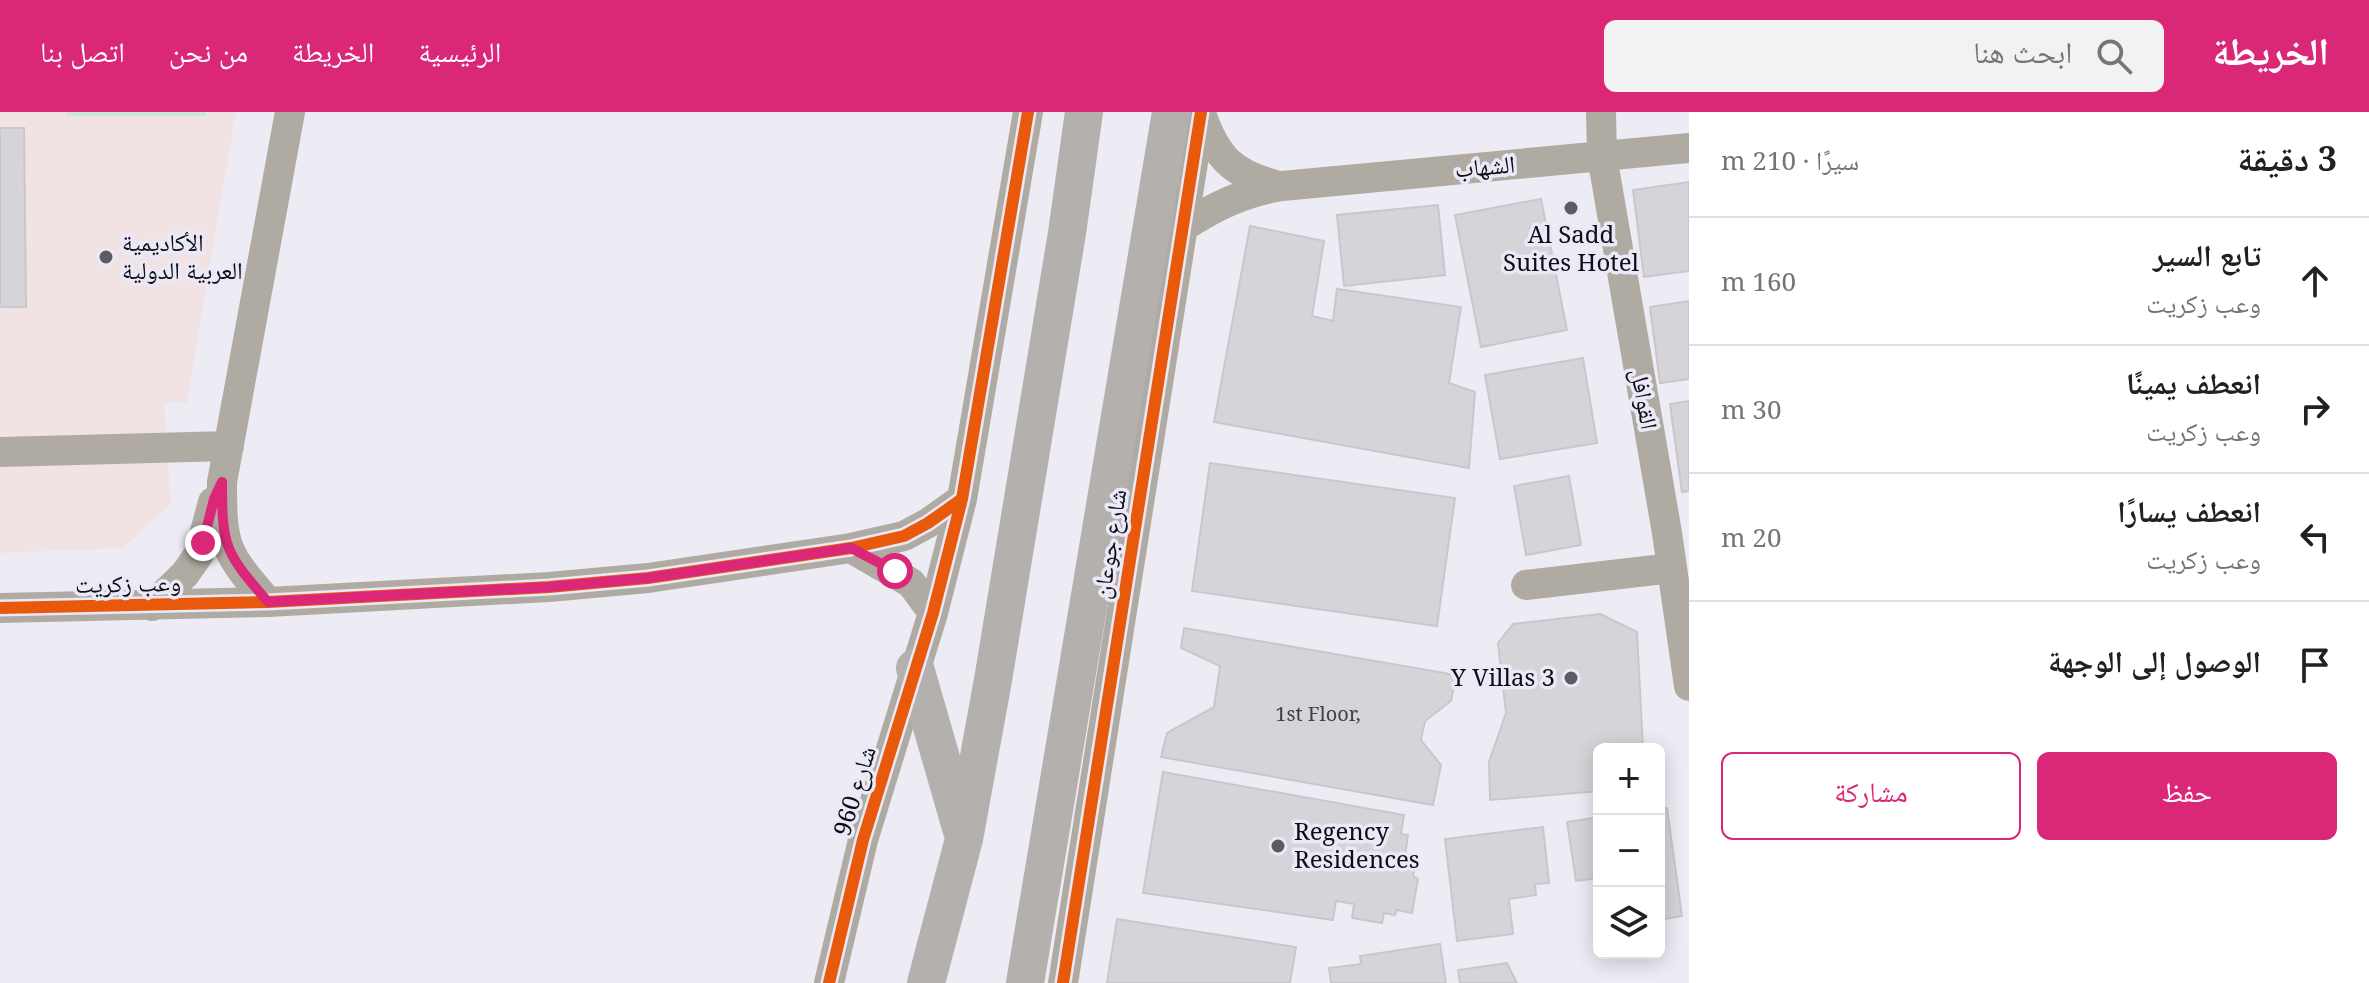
<!DOCTYPE html>
<html lang="ar">
<meta charset="utf-8">
<style>
body{margin:0;font-family:"Noto Serif","Noto Naskh Arabic",serif;background:#f2f2f2;color:#202124;direction:rtl}
.controls{position:absolute;right:24px;bottom:24px;display:grid;overflow:hidden;border-radius:12px;box-shadow:0 4px 20px #0003}
.controls button{width:72px;height:72px;display:grid;place-items:center;padding:0;border:0;border-bottom:2px solid #e0e0e0;background:#fff;color:#202124;font:40px sans-serif}
.stop{position:absolute;width:24px;height:24px;margin:-18px;border:6px solid #db2777;border-radius:50%;background:#fff}
.stop.end{background:#db2777;border-color:#fff;box-shadow:0 2px 8px #0008}
.list{margin:0;padding:0;list-style:none}
h2{display:flex;justify-content:space-between;align-items:center;height:104px;margin:0;padding:0 32px;font-size:34px}
h2 small{font-size:26px;font-weight:400;color:#757577}
.list li{display:grid;grid-template-columns:52px 1fr auto;gap:24px;align-items:center;box-sizing:border-box;height:128px;padding:0 32px;border-top:2px solid #e0e0e0}
.list b{display:block;font-size:30px;white-space:nowrap}
.list p{margin:0;font-size:26px;white-space:nowrap;color:#757577}
.list em{font-size:26px;font-style:normal;color:#757577}
.actions{display:flex;gap:16px;padding:24px 32px}
.actions a{flex:1;padding:18px 0;border:2px solid #db2777;border-radius:12px;text-align:center;font-size:28px;color:#db2777}
.actions .main{background:#db2777;color:#fff}
.icon{flex:none;width:44px;height:44px;fill:none;stroke:currentColor;stroke-width:2;stroke-linecap:round;stroke-linejoin:round}
.map{position:relative;flex:none;width:1689px;height:871px;overflow:hidden;direction:ltr}
header{display:flex;align-items:center;gap:48px;box-sizing:border-box;height:112px;padding:0 40px;background:#db2777;color:#fff}
header strong{font-size:38px}
nav{display:flex;gap:44px;margin-inline-start:auto;font-size:28px}
.search{width:560px;height:72px;background:#f2f2f2;display:flex;align-items:center;gap:20px;box-sizing:border-box;padding:0 28px;border-radius:12px;color:#757577;font-size:30px}
main{display:flex}
aside{flex:1;background:#fff}
.map>svg:first-child{display:block}
.education{fill:#f1e2e4}
.green{fill:#c9e9dc}
.building{fill:#d7d4d9;stroke:#c9c7cc;stroke-width:2}
.lines{fill:none;stroke-linecap:round;stroke-linejoin:round}
.minor{stroke:#b0aba2;stroke-width:30}
.major{stroke:#b4b0ae;stroke-width:38}
.cycleway-casing{stroke:#ebe8f8;stroke-width:17}
.cycleway{stroke:#e8590c;stroke-width:12}
.route{stroke:#db2777;stroke-width:10}
.poi-dot{fill:#5c5b61;stroke:#ebe8f8;stroke-width:3}
.labels{text-anchor:middle;stroke-width:7;stroke-linejoin:round;paint-order:stroke}
.number-label{font-size:20px;fill:#414045}
.street-label{font-size:24px;fill:#0e0d12;stroke:#ebe8f8}
.poi-label{font-size:24px;fill:#0e0d12;stroke:#ebe8f8;text-anchor:start}
</style>
<header>
<strong>الخريطة</strong>
<div class="search"><svg class="icon" aria-label="search" viewBox="0 0 24 24"><circle cx="10" cy="10" r="6"/><path d="M15 15l6 6"/></svg>ابحث هنا</div>
<nav><a>الرئيسية</a><a>الخريطة</a><a>من نحن</a><a>اتصل بنا</a></nav>
</header>
<main>
<aside>
<h2>3 دقيقة<small>سيرًا · 210 m</small></h2>
<ul class="list">
<li><svg class="icon" aria-label="ahead" viewBox="0 0 24 24"><path d="M12 20V5M6 11l6-6 6 6"/></svg><div><b>تابع السير</b><p>وعب زكريت</p></div><em>160 m</em></li>
<li><svg class="icon" aria-label="right" viewBox="0 0 24 24"><path d="M7 20v-9h11M14 6l5 5-5 5"/></svg><div><b>انعطف يمينًا</b><p>وعب زكريت</p></div><em>30 m</em></li>
<li><svg class="icon" aria-label="left" viewBox="0 0 24 24"><path d="M17 20v-9H6M10 6l-5 5 5 5"/></svg><div><b>انعطف يسارًا</b><p>وعب زكريت</p></div><em>20 m</em></li>
<li><svg class="icon" aria-label="arrive" viewBox="0 0 24 24"><path d="M6 21V4h12l-3 4 3 4H6"/></svg><div><b>الوصول إلى الوجهة</b></div></li>
</ul>
<div class="actions"><a class="main">حفظ</a><a>مشاركة</a></div>
</aside>
<div class="map">
<svg width="1689" height="871" viewBox="0 0 1689 871">
<rect width="100%" height="100%" fill="#edecf4"/>
<path class="education" d="M 0,0 L 236,0 L 187,291 L 164,290 L 171,391 L 123,436 L 0,441 Z"/>
<path class="green" d="M 67,0 L 206,0 L 206,4 L 67,4 Z"/>
<path class="building" d="M 0,16 L 24,16 L 26,195 L 0,195 Z
M 1689,70 L 1689,159 L 1644,165 L 1633,78 Z
M 1541,87 L 1567,218 L 1481,235 L 1455,103 Z
M 1438,93 L 1445,163 L 1344,174 L 1337,103 Z
M 1250,114 L 1324,129 L 1312,204 L 1333,209 L 1337,177 L 1461,195 L 1449,271 L 1475,280 L 1469,356 L 1214,310 Z
M 1689,189 L 1689,267 L 1660,271 L 1650,195 Z
M 1583,246 L 1597,331 L 1500,347 L 1485,263 Z
M 1689,289 L 1689,379 L 1682,380 L 1670,292 Z
M 1210,351 L 1455,386 L 1437,514 L 1192,479 Z
M 1569,364 L 1581,433 L 1526,443 L 1514,374 Z
M 1600,502 L 1637,520 L 1643,637 L 1599,637 L 1599,679 L 1490,688 L 1489,650 L 1506,601 L 1498,531 L 1513,512 Z
M 1184,516 L 1456,563 L 1451,589 L 1425,609 L 1421,628 L 1441,653 L 1433,693 L 1161,645 L 1167,621 L 1214,595 L 1220,554 L 1181,536 Z
M 1163,660 L 1404,703 L 1401,722 L 1408,723 L 1405,744 L 1417,746 L 1413,764 L 1418,767 L 1412,801 L 1397,798 L 1395,803 L 1384,801 L 1382,811 L 1352,806 L 1354,792 L 1336,789 L 1333,808 L 1143,781 Z
M 1667,696 L 1682,804 L 1659,808 L 1659,697 Z
M 1599,705 L 1599,766 L 1576,769 L 1567,710 Z
M 1543,715 L 1549,771 L 1535,772 L 1536,783 L 1509,787 L 1513,822 L 1457,829 L 1445,727 Z
M 1117,807 L 1296,835 L 1290,871 L 1107,871 Z
M 1440,832 L 1446,871 L 1331,871 L 1329,856 L 1361,852 L 1360,844 Z
M 1507,851 L 1517,871 L 1460,871 L 1458,858 Z"/>
<g class="lines">
<path class="minor" d="M 1601,0 L 1602,44 L 1667,421 L 1689,574
M 1201,1 C 1216,46 1233,63 1280,74
M 1183,115 C 1215,94 1244,80 1282,74 L 1689,36
M 0,340 L 229,334
M 851,436 L 911,471 L 933,501
M 1526,473 L 1672,456
M 268,490 C 225,440 222,436 222,370 L 290,0
M 152,494 L 185,462 L 199,442 L 213,390
M 0,496 L 268,490 L 549,475 L 648,466 L 851,436 L 904,424 L 928,411 L 962,387
M 829,871 L 863,728 L 933,501 L 962,387 L 1028,0
M 1063,871 L 1201,0"/>
<path class="major" d="M 915,556 L 962,719
M 926,871 L 964,727 L 993,568 L 1067,121 L 1084,0
M 1025,871 L 1171,0"/>
<defs>
<path id="cycleway" d="M 0,496 L 268,490 L 549,475 L 648,466 L 851,436 L 904,424 L 928,411 L 962,387
M 829,871 L 863,728 L 933,501 L 962,387 L 1028,0
M 1063,871 L 1201,0"/>
</defs>
<use href="#cycleway" class="cycleway-casing"/>
<use href="#cycleway" class="cycleway"/>
</g>
<g class="lines">
<path class="route" d="M 203,431 L 214,387 L 222,370 C 222,436 225,440 268,490 L 549,475 L 648,466 L 851,436 L 895,459"/>
</g>
<g class="poi-dot">
<circle cx="1571" cy="96" r="8"/>
<circle cx="106" cy="145" r="8"/>
<circle cx="1571" cy="566" r="8"/>
<circle cx="1278" cy="734" r="8"/>
</g>
<g class="labels">
<g class="number-label">
<text x="1318" y="609">1st Floor,</text>
</g>
<g class="street-label">
<text transform="translate(1485 55) rotate(-5)" y="8">الشهاب</text>
<text transform="translate(1644 287) rotate(80)" y="8">القوافل</text>
<text transform="translate(1110 432) rotate(-81)" y="8">شارع جوعان</text>
<text transform="translate(128 472) rotate(-1)" y="8">وعب زكريت</text>
<text transform="translate(855 679) rotate(-73)" y="8">شارع 960</text>
</g>
<g class="poi-label">
<text x="1571" y="131" text-anchor="middle">Al Sadd<tspan x="1571" dy="28">Suites Hotel</tspan></text>
<text x="122" y="139">الأكاديمية<tspan x="122" dy="28">العربية الدولية</tspan></text>
<text x="1555" y="574" text-anchor="end">Y Villas 3</text>
<text x="1294" y="728">Regency<tspan x="1294" dy="28">Residences</tspan></text>
</g>
</g>
</svg>
<div class="controls">
<button>+</button>
<button>−</button>
<button><svg class="icon" aria-label="layers" viewBox="0 0 24 24"><path d="M12 4l9 5-9 5-9-5zM3 14l9 5 9-5"/></svg></button>
</div>
<div class="stop" style="left:895px;top:459px"></div>
<div class="stop end" style="left:203px;top:431px"></div>
</div>
</main>
